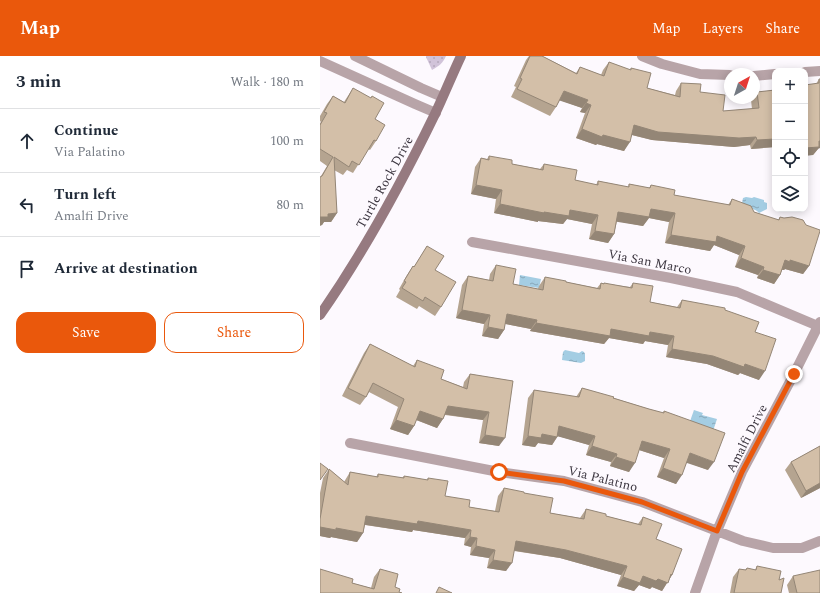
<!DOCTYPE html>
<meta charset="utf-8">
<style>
body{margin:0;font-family:Spectral,serif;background:#f6f6f7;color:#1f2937}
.controls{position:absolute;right:12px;top:12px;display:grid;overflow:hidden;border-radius:8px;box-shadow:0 2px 10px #0003}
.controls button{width:36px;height:36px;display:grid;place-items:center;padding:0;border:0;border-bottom:1px solid #e0e1e3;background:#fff;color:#1f2937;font:20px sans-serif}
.compass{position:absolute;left:404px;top:12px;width:36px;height:36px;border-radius:50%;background:#fff;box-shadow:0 2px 10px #0003;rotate:39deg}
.stop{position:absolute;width:12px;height:12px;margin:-9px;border:3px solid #ea580c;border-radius:50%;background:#fff}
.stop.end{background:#ea580c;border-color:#fff;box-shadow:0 1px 4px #0008}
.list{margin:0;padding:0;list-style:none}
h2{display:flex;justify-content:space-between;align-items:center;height:52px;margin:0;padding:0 16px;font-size:17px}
h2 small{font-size:13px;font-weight:400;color:#747a83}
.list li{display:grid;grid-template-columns:26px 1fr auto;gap:12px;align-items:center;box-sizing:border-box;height:64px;padding:0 16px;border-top:1px solid #e0e1e3}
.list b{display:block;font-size:15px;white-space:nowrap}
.list p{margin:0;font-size:13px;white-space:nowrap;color:#747a83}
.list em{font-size:13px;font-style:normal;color:#747a83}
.actions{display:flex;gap:8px;padding:12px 16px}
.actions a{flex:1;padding:9px 0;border:1px solid #ea580c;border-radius:12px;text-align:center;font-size:14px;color:#ea580c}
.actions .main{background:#ea580c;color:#fff}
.icon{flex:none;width:22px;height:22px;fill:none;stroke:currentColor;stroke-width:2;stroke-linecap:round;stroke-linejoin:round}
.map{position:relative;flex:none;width:500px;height:537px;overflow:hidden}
header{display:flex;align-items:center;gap:24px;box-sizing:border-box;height:56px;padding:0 20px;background:#ea580c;color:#fff}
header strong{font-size:19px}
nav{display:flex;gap:22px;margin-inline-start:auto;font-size:14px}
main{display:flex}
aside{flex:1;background:#fff}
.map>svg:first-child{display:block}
.grass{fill:url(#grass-dots)}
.water{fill:url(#water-ripples)}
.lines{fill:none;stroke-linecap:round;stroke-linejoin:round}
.street{stroke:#b8a4a8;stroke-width:10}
.secondary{stroke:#967a80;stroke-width:10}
.wall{fill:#b5a490}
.shaded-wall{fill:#948676}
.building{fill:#d3bfa8;stroke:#948676}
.route{stroke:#ea580c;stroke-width:5}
.labels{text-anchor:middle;stroke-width:4;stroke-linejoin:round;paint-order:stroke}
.street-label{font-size:13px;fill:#3b353f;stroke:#fdf9fe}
</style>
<header>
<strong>Map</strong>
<nav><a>Map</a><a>Layers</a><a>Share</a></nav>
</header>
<main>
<aside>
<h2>3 min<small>Walk · 180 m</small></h2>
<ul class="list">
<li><svg class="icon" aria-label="ahead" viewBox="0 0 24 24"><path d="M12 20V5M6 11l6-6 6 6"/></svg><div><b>Continue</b><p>Via Palatino</p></div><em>100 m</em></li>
<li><svg class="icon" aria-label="left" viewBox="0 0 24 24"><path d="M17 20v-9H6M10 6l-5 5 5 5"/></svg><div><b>Turn left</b><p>Amalfi Drive</p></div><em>80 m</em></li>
<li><svg class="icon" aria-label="arrive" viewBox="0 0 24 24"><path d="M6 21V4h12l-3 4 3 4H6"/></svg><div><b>Arrive at destination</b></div></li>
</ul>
<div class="actions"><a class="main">Save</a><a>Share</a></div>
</aside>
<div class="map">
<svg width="500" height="537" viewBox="0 0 500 537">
<defs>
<pattern id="grass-dots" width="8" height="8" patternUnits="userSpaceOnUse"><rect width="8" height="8" fill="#d1c3d9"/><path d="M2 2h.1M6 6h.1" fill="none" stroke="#b4a8bb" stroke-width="1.8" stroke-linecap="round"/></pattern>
<pattern id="water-ripples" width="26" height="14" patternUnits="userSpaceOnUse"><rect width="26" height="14" fill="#a4cde3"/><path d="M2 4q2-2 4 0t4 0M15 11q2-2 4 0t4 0" fill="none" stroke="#87a7b9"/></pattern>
</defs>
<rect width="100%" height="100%" fill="#fdf9fe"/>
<path class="grass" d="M 106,0 L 126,0 C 123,7 119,10 112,14 L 106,1 Z"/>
<path class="water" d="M 426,141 L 432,142 L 434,141 L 444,144 L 444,146 L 447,147 L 447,153 L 439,157 C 435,152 427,152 421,152 L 423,142 Z
M 200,219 L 221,223 L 219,232 L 199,229 Z
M 245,294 L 259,297 L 262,295 L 264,296 L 265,298 L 265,305 L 261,307 L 242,304 L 243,296 Z
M 374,354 L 383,357 L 382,359 L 397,363 L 393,375 L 369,368 Z"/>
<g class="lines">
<path class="street" d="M 35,0 L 101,32 L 122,41
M 322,0 L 342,8 L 380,18 L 410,19
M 0,5 L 95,48 L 116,57
M 485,16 L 500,15
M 434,20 L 455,18
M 152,186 L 351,222 L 417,236 L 498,270
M 30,387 L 179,416 L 244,425 L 322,446 L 423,485 L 453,492 L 482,492 L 500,485
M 375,537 L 397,475 L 422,416 L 474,318 L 500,266"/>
<path class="secondary" d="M 0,259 C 44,196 81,128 115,58 C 124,39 132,19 141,0"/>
</g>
<path class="wall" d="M 209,0 L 222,0 L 256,17 L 260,11 L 281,19 L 283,14 L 289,6 L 310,14 L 311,12 L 327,32 L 355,39 L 356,35 L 361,27 L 380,36 L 403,55 L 432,53 L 431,44 L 433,42 L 434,42 L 434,40 L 437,36 L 455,34 L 455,91 L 431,93 L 430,89 L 414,91 L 332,84 L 312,79 L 304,95 L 277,88 L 276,89 L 256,82 L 265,57 L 260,56 L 262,52 L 240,44 L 236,51 L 230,60 L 191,41 L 196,31 L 194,30 L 206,4 Z
M 499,23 L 500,23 L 498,93 L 493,99 L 496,28 Z
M 33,32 L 55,63 L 56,85 L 50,94 L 48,93 L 33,117 L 27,114 L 23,119 L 14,114 L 17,157 L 11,166 L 4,166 L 2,169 L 1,120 L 7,110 L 0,105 L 0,67 L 1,66 L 0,65 L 0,60 L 7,48 L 13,40 L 24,46 Z
M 169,100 L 192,108 L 220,113 L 224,108 L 255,124 L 276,129 L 278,125 L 308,131 L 309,128 L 329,132 L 331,129 L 354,139 L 408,149 L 412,143 L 434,156 L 458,164 L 460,161 L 489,210 L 483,218 L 465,213 L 464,214 L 462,214 L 460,219 L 454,228 L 437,222 L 438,219 L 415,211 L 419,199 L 394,189 L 390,195 L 345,187 L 349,166 L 329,162 L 323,170 L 297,165 L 294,178 L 288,187 L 269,183 L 272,168 L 247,163 L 243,168 L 218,165 L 218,166 L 174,157 L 176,143 L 151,138 L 155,111 L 161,102 L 167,103 Z
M 107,190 L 115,214 L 121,251 L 115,260 L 99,250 L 97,253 L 76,241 L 80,234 L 79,233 L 87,219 L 93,210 L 94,211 Z
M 176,209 L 193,228 L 218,233 L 219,230 L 225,221 L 246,226 L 277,232 L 281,227 L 310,231 L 313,227 L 330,246 L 357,251 L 362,244 L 405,254 L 435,276 L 439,324 L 420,317 L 418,319 L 387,308 L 346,301 L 348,289 L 325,285 L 323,288 L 289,282 L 284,288 L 210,275 L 211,273 L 185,268 L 184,274 L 178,283 L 162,280 L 164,268 L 136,262 L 142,229 L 148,220 L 169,224 L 170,218 Z
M 50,288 L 93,310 L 97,304 L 121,323 L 143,331 L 144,326 L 150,318 L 193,325 L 179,390 L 159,387 L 163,364 L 125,359 L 117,372 L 96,364 L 94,370 L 88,379 L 70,373 L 78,351 L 49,336 L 46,341 L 40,349 L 22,340 L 44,297 Z
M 262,332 L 329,353 L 343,357 L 344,355 L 388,414 L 367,406 L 356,428 L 337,421 L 344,402 L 319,394 L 309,416 L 290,410 L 291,406 L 266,399 L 269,389 L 238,380 L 232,389 L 218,387 L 215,391 L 202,389 L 208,342 L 214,334 L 256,341 Z
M 500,390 L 500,432 L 481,442 L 465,414 L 471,406 Z
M 9,413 L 24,426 L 30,416 L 56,421 L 58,418 L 82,422 L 84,420 L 107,424 L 108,422 L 125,440 L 149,451 L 175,455 L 178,440 L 184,432 L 204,437 L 230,457 L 260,462 L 266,453 L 286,460 L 318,468 L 323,461 L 336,483 L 352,519 L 342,535 L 332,531 L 330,533 L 319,529 L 314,535 L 297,530 L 301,519 L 240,502 L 194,495 L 186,515 L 167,512 L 169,502 L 150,499 L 151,491 L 144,489 L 145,482 L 93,474 L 92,476 L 45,469 L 43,477 L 37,486 L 11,481 L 10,482 L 0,480 L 0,437 L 3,422 Z
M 437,510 L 459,524 L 461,537 L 410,537 L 413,521 L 419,513 L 425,514 L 427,512 L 435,514 Z
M 60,513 L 79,536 L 0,537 L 32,527 L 51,532 L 54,521 Z
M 473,520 L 500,537 L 469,537 L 467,529 Z"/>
<path class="shaded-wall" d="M 244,35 L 268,44 L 262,52 L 238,44 Z
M 266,47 L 271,49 L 265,57 L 260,56 Z
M 314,69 L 436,81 L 430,89 L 414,91 L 332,84 L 308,78 Z
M 262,73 L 310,86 L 304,95 L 277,88 L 276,89 L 256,82 Z
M 455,83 L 455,91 L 431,93 L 437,84 Z
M 499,85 L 500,85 L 500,92 L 498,93 L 493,99 L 485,100 L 485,92 Z
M 156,129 L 182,134 L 176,143 L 151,138 Z
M 180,148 L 224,156 L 250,154 L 278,159 L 272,168 L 247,163 L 243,168 L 218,165 L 218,166 L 174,157 Z
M 331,153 L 355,157 L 349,166 L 329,162 L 323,170 L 292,165 L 298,156 Z
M 17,157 L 11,166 L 4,166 L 2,169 L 0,170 L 0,161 L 8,158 Z
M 275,175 L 294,178 L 288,187 L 269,183 Z
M 351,179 L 397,180 L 425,190 L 419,199 L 394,189 L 390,195 L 345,187 Z
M 421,202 L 444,211 L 438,219 L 415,211 Z
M 465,204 L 470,204 L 489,210 L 483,218 L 465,213 L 464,214 L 459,213 Z
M 443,214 L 460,219 L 454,228 L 437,222 Z
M 142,254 L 170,259 L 164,268 L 136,262 Z
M 187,258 L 217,264 L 211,273 L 181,267 Z
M 216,267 L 330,276 L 354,280 L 348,289 L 325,285 L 323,288 L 289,282 L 284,288 L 210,275 Z
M 168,271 L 184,274 L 178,283 L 162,280 Z
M 352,293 L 393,300 L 425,308 L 445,315 L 439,324 L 420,317 L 418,319 L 387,308 L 346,301 Z
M 128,350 L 169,356 L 163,364 L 122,358 Z
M 100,355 L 123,363 L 117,372 L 94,363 Z
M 76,364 L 94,370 L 88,379 L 70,373 Z
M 239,370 L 275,380 L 269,389 L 233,379 Z
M 222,378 L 237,381 L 232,389 L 218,387 L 215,391 L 202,389 L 208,380 Z
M 165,379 L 185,382 L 179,390 L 159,387 Z
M 322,385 L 350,393 L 344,402 L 316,393 Z
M 272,390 L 297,398 L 291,406 L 266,399 Z
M 370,397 L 394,406 L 388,414 L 364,406 Z
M 296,401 L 315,407 L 309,416 L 290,410 Z
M 343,412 L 362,419 L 356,428 L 337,421 Z
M 500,427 L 500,432 L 481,442 L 486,435 Z
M 46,460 L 98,465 L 151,474 L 145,482 L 93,474 L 92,476 L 40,468 Z
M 0,471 L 16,472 L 43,477 L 37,486 L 11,481 L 10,482 L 0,480 Z
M 150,481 L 157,482 L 151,491 L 144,489 Z
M 196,485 L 246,494 L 307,510 L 301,519 L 240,502 L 190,494 Z
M 156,490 L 175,494 L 169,502 L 150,499 Z
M 173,504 L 192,507 L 186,515 L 167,512 Z
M 351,518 L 352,519 L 342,535 L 332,531 L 330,533 L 319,529 L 314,535 L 297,530 L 303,521 Z"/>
<path class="building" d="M 210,0 L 222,0 L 257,18 L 260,11 L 284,20 L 289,6 L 311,14 L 311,12 L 331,17 L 327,32 L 360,41 L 361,27 L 381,28 L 380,36 L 405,39 L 403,55 L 439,52 L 437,36 L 455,34 L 455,83 L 437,84 L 436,81 L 419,82 L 338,76 L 314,69 L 310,86 L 283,79 L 282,81 L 262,73 L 271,49 L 266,47 L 268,44 L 244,35 L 236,51 L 197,33 L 202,23 L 200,22 Z
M 499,23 L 500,23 L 500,85 L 499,85 L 499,91 L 485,92 L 485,29 L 499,27 Z
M 33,32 L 51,42 L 52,40 L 64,47 L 55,63 L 65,69 L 56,85 L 54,84 L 39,109 L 32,105 L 29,111 L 14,101 L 17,157 L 8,158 L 8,161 L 0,161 L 0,121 L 2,120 L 13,101 L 0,93 L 0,69 L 7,57 L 4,56 L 13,40 L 25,47 Z
M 169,100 L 192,104 L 192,108 L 223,114 L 224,108 L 257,114 L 255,124 L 278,129 L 278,125 L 309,131 L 309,128 L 330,132 L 331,129 L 355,134 L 354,139 L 410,149 L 412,143 L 431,150 L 434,156 L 459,164 L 460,161 L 464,162 L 472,161 L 483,164 L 486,169 L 500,174 L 500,175 L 489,210 L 470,204 L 470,206 L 465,204 L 460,219 L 443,214 L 444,211 L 421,202 L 425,190 L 397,180 L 396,186 L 351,179 L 355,157 L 331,153 L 329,161 L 298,156 L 294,178 L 275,175 L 278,159 L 250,154 L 249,160 L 224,156 L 224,157 L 180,148 L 182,134 L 156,129 L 161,102 L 169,104 Z
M 107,190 L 124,200 L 115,214 L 136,226 L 121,251 L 105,241 L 103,245 L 82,232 L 86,226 L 84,225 L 93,210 L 94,211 Z
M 176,209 L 196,213 L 193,228 L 223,234 L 225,221 L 246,225 L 246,226 L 280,233 L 281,227 L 284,228 L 284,227 L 312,232 L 313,227 L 333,230 L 330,246 L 360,252 L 362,244 L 405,252 L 405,254 L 439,266 L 435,276 L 456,283 L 445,315 L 425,308 L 424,311 L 393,300 L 352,293 L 354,280 L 330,276 L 329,280 L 291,273 L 290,280 L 216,267 L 217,264 L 187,258 L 184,274 L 168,271 L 170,259 L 142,254 L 148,220 L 173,225 Z
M 50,288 L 95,311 L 97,304 L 124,314 L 121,323 L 147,333 L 150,318 L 193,325 L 185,382 L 165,379 L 169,356 L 128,350 L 123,363 L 100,355 L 94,370 L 76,364 L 84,343 L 53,327 L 46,341 L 28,332 Z
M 262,332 L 294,341 L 293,342 L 329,353 L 344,357 L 344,355 L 405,377 L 394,406 L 370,397 L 362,419 L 343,412 L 350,393 L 322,385 L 315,407 L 296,401 L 297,398 L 272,390 L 275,380 L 239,370 L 237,381 L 222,378 L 221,382 L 208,380 L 214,334 L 259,341 Z
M 500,390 L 500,427 L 486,435 L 471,406 Z
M 0,407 L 8,413 L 0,424 Z
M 9,413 L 28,429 L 30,416 L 58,421 L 58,418 L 84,422 L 84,420 L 108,424 L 108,422 L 128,425 L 125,440 L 150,444 L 149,451 L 179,456 L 184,432 L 204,436 L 204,437 L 233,442 L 230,457 L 264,463 L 266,453 L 286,458 L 286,460 L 321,469 L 323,461 L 342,468 L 336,483 L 362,493 L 352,519 L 351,518 L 348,527 L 338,523 L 336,525 L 323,520 L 320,527 L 303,521 L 307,510 L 246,494 L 196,485 L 192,507 L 173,504 L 175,494 L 156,490 L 157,482 L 150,481 L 151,474 L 98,465 L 97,468 L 46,460 L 43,477 L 16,472 L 16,474 L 0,471 L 0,463 Z
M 437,510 L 461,515 L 459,524 L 464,522 L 461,537 L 414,537 L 419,513 L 426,514 L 427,512 L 436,514 Z
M 0,513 L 33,523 L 32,527 L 54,533 L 60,513 L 78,518 L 75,531 L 80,533 L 79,536 L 82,537 L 0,537 Z
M 500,514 L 500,537 L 477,537 L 473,520 Z
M 119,531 L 132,537 L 116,537 Z"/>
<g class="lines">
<path class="route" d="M 179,416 L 244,425 L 322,446 L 397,475 L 422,416 L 474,318"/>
</g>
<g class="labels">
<g class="street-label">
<text transform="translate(64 126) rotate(-61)" y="5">Turtle Rock Drive</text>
<text transform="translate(330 205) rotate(11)" y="5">Via San Marco</text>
<text transform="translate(426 382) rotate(-63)" y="5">Amalfi Drive</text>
<text transform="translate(283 422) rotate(14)" y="5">Via Palatino</text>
</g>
</g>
</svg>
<div class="controls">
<button>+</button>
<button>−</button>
<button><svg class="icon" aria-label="locate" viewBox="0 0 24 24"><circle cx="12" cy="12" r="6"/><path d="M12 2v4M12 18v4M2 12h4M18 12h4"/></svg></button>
<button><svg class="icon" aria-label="layers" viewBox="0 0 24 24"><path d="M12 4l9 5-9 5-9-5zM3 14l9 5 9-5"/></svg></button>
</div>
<svg class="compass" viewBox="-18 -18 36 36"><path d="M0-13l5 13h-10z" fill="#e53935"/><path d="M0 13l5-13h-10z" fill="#747a83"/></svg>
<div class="stop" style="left:179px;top:416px"></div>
<div class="stop end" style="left:474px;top:318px"></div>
</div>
</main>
